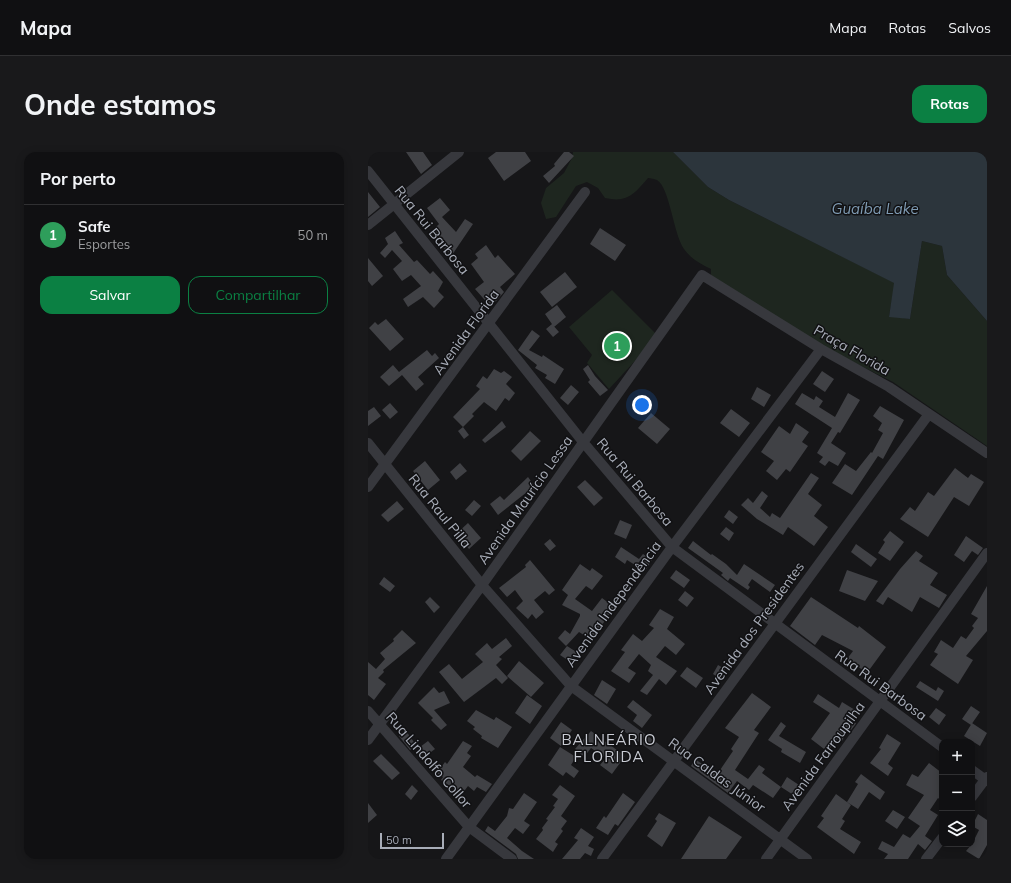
<!DOCTYPE html>
<html lang="pt">
<meta charset="utf-8">
<style>
body{margin:0;font-family:Mulish,sans-serif;background:#19191b;color:#f1f3f6}
.controls{position:absolute;right:12px;bottom:12px;display:grid;overflow:hidden;border-radius:8px;box-shadow:0 2px 10px #0003}
.controls button{width:36px;height:36px;display:grid;place-items:center;padding:0;border:0;border-bottom:1px solid #303032;background:#101012;color:#f1f3f6;font:20px sans-serif}
.scale{position:absolute;left:12px;bottom:10px;width:64px;box-sizing:border-box;padding-left:4px;border:2px solid #a8adb8;border-top:0;font-size:11px;line-height:14px;white-space:nowrap;color:#a8adb8;-webkit-text-stroke:3px #111113;paint-order:stroke}
.you{position:absolute;left:274px;top:253px;width:14px;height:14px;margin:-10px;border:3px solid #fff;border-radius:50%;background:#1a73e8;box-shadow:0 0 0 6px #1a73e833}
.badge{display:grid;place-items:center;width:26px;height:26px;border-radius:50%;background:#0b8043;color:#fff;font-size:13px;font-weight:700}
.pin{position:absolute;translate:-50% -50%;border:2px solid #fff;box-shadow:0 1px 4px #0006}
.list{margin:0;padding:0;list-style:none}
h2{display:flex;justify-content:space-between;align-items:center;height:52px;margin:0;padding:0 16px;font-size:17px}
h2 small{font-size:13px;font-weight:400;color:#9c9d9f}
.list li{display:grid;grid-template-columns:26px 1fr auto;gap:12px;align-items:center;box-sizing:border-box;height:60px;padding:0 16px;border-top:1px solid #303032}
.list b{display:block;font-size:15px;white-space:nowrap}
.list p{margin:0;font-size:13px;white-space:nowrap;color:#9c9d9f}
.list em{font-size:13px;font-style:normal;color:#9c9d9f}
.actions{display:flex;gap:8px;padding:12px 16px}
.actions a{flex:1;padding:9px 0;border:1px solid #0b8043;border-radius:12px;text-align:center;font-size:14px;color:#0b8043}
.actions .main{background:#0b8043;color:#fff}
.icon{flex:none;width:22px;height:22px;fill:none;stroke:currentColor;stroke-width:2;stroke-linecap:round;stroke-linejoin:round}
.map{position:relative;flex:none;width:619px;height:707px;overflow:hidden;border-radius:12px}
header{display:flex;align-items:center;gap:24px;box-sizing:border-box;height:56px;padding:0 20px;background:#101012;border-bottom:1px solid #303032}
header strong{font-size:19px}
nav{display:flex;gap:22px;margin-inline-start:auto;font-size:14px}
.intro{display:flex;align-items:center;justify-content:space-between;box-sizing:border-box;height:96px;padding:0 24px}
h1{margin:0;font-size:28px}
.button{padding:10px 18px;border-radius:12px;background:#0b8043;color:#fff;font-size:14px;font-weight:700}
main{display:flex;gap:24px;padding:0 24px}
aside{flex:1;background:#101012;border-radius:12px;box-shadow:0 2px 10px #0003}
.map>svg:first-child{display:block}
.green{fill:#1e261f}
.water{fill:#2c353c}
.building{fill:#404145}
.lines{fill:none;stroke-linecap:round;stroke-linejoin:round}
.minor{stroke:#37383d;stroke-width:10}
.labels{text-anchor:middle;stroke-width:3;stroke-linejoin:round;paint-order:stroke}
.street-label{font-size:14px;fill:#a8adb8;stroke:#111113}
.water-label{font-size:15px;font-style:italic;fill:#7f9bb3;stroke:#111113}
.neighbourhood-label{font-size:15px;letter-spacing:1px;fill:#c9ccd4;stroke:#111113}
</style>
<header>
<strong>Mapa</strong>
<nav><a>Mapa</a><a>Rotas</a><a>Salvos</a></nav>
</header>
<div class="intro"><h1>Onde estamos</h1><a class="button">Rotas</a></div>
<main>
<aside>
<h2>Por perto<small></small></h2>
<ul class="list">
<li><span class="badge" style="background:#2e9e5b">1</span><div><b>Safe</b><p>Esportes</p></div><em>50 m</em></li>
</ul>
<div class="actions"><a class="main">Salvar</a><a>Compartilhar</a></div>
</aside>
<div class="map">
<svg width="619" height="707" viewBox="0 0 619 707">
<rect width="100%" height="100%" fill="#161618"/>
<path class="green" d="M 205,0 L 305,0 L 340,35 L 361,48 L 527,131 L 521,164 L 542,167 L 554,89 L 574,94 L 579,123 L 619,169 L 619,294 L 525,230 L 455,195 L 343,126 L 343,117 C 333,112 323,107 316,97 C 305,81 302,36 289,28 C 286,27 283,26 280,26 C 266,42 260,51 237,46 L 230,36 L 219,30 L 208,34 L 188,65 L 178,67 L 173,51 L 178,36 L 196,21 L 204,6 Z
M 244,138 L 290,184 L 241,237 L 219,211 L 224,203 L 201,175 Z"/>
<path class="water" d="M 305,0 L 619,0 L 619,169 L 579,123 L 574,94 L 554,89 L 542,167 L 521,165 L 526,131 L 361,48 L 340,35 Z"/>
<path class="building" d="M 38,0 L 55,0 L 64,13 L 53,22 Z
M 128,0 L 157,0 L 163,9 L 136,29 L 120,6 Z
M 196,0 L 201,0 L 206,4 L 181,31 L 175,24 L 187,14 L 186,12 Z
M 0,40 L 12,55 L 0,65 Z
M 72,46 L 82,58 L 74,65 L 88,80 L 97,67 L 105,72 L 84,103 L 76,97 L 78,94 L 65,78 L 71,72 L 59,56 Z
M 232,76 L 258,93 L 247,109 L 222,92 Z
M 27,79 L 35,91 L 31,93 L 46,110 L 49,108 L 62,122 L 65,119 L 75,130 L 70,139 L 76,145 L 66,156 L 55,145 L 40,155 L 35,147 L 53,134 L 43,123 L 34,129 L 25,117 L 34,109 L 24,98 L 17,106 L 12,101 L 20,92 L 17,86 Z
M 118,93 L 127,106 L 130,103 L 147,122 L 132,135 L 136,140 L 123,155 L 107,137 L 116,130 L 103,112 L 110,106 L 107,102 Z
M 0,106 L 15,124 L 4,134 L 0,129 Z
M 197,120 L 209,135 L 184,155 L 172,140 Z
M 189,153 L 198,165 L 186,175 L 177,162 Z
M 18,167 L 36,187 L 22,199 L 1,176 L 7,170 L 10,173 Z
M 184,172 L 191,180 L 185,185 L 178,177 Z
M 164,178 L 172,184 L 161,198 L 174,205 L 175,203 L 196,217 L 187,232 L 177,226 L 179,223 L 167,216 L 169,213 L 150,198 Z
M 59,198 L 64,204 L 67,201 L 71,206 L 50,225 L 56,232 L 48,239 L 34,223 L 21,234 L 12,225 L 25,213 L 31,220 Z
M 220,213 L 227,224 L 240,238 L 232,244 L 220,230 L 222,228 L 215,217 Z
M 126,217 L 133,221 L 136,219 L 144,225 L 138,232 L 147,241 L 141,249 L 137,246 L 128,259 L 116,250 L 104,262 L 106,264 L 95,275 L 85,265 L 112,237 L 108,234 L 115,224 L 119,227 Z
M 454,219 L 466,227 L 457,240 L 445,232 Z
M 203,233 L 211,240 L 200,253 L 192,246 Z
M 389,235 L 403,243 L 396,255 L 383,247 Z
M 434,241 L 446,248 L 448,244 L 455,249 L 451,255 L 467,265 L 480,241 L 492,248 L 472,281 L 470,280 L 463,291 L 478,301 L 470,314 L 461,309 L 457,314 L 451,310 L 455,305 L 449,301 L 464,276 L 427,252 Z
M 22,251 L 30,260 L 22,267 L 14,258 Z
M 512,254 L 536,268 L 515,307 L 510,304 L 484,343 L 464,331 L 477,312 L 488,319 L 503,300 L 504,301 L 515,281 L 510,278 L 514,271 L 505,264 Z
M 6,255 L 13,264 L 0,274 L 0,259 Z
M 363,257 L 382,271 L 371,285 L 352,271 Z
M 283,261 L 302,277 L 289,292 L 270,276 Z
M 134,269 L 138,275 L 117,291 L 114,288 Z
M 428,271 L 441,280 L 434,290 L 440,294 L 422,320 L 418,317 L 409,328 L 398,319 L 406,309 L 393,300 L 411,274 L 422,282 Z
M 95,275 L 101,283 L 96,287 L 90,279 Z
M 162,279 L 173,289 L 153,309 L 143,299 Z
M 57,309 L 72,328 L 60,338 L 45,319 Z
M 92,311 L 99,319 L 88,328 L 82,320 Z
M 587,316 L 600,326 L 603,322 L 616,330 L 601,354 L 586,345 L 560,385 L 532,367 L 542,355 L 547,359 L 560,340 L 566,344 Z
M 443,321 L 451,326 L 440,342 L 454,353 L 446,364 L 460,375 L 446,394 L 420,375 L 415,383 L 389,367 L 373,353 L 380,346 L 385,351 L 394,339 L 400,344 L 392,356 L 402,365 L 404,361 L 412,366 Z
M 160,325 L 168,336 L 160,341 L 159,340 L 130,363 L 122,352 L 132,344 L 136,348 Z
M 217,328 L 235,346 L 226,354 L 209,335 Z
M 106,348 L 113,354 L 104,364 L 97,358 Z
M 29,349 L 36,357 L 20,370 L 13,363 Z
M 361,358 L 370,365 L 365,372 L 356,365 Z
M 252,368 L 264,373 L 258,387 L 246,382 Z
M 100,371 L 113,386 L 101,397 L 88,382 Z
M 358,375 L 366,381 L 361,389 L 352,382 Z
M 522,379 L 536,390 L 522,409 L 510,401 L 517,390 L 515,388 Z
M 598,384 L 615,396 L 610,403 L 604,399 L 596,410 L 586,403 Z
M 182,387 L 188,394 L 182,399 L 176,392 Z
M 325,389 L 343,403 L 344,402 L 358,412 L 369,423 L 376,412 L 407,433 L 402,440 L 384,427 L 380,433 L 382,435 L 380,438 L 362,426 L 360,429 L 353,423 L 355,421 L 320,396 Z
M 488,392 L 509,407 L 503,415 L 483,400 Z
M 253,395 L 271,407 L 275,402 L 284,408 L 277,419 L 259,408 L 257,412 L 247,405 Z
M 548,399 L 555,404 L 551,409 L 570,421 L 562,433 L 579,443 L 571,456 L 552,445 L 544,460 L 520,445 L 515,453 L 508,449 L 532,417 Z
M 162,408 L 187,438 L 181,443 L 177,439 L 166,448 L 176,460 L 168,467 L 164,462 L 160,467 L 148,456 L 155,449 L 147,438 L 139,445 L 131,436 L 158,415 L 157,413 Z
M 212,412 L 222,419 L 224,416 L 235,424 L 224,438 L 218,434 L 207,447 L 224,459 L 234,446 L 246,455 L 224,488 L 211,480 L 198,494 L 190,486 L 197,478 L 202,482 L 212,464 L 212,462 L 194,453 L 200,443 L 194,438 Z
M 308,418 L 322,428 L 316,436 L 302,426 Z
M 479,418 L 510,429 L 497,449 L 471,439 Z
M 16,425 L 27,434 L 22,440 L 11,432 Z
M 619,434 L 619,479 L 598,504 L 605,508 L 590,532 L 562,513 L 570,502 L 566,500 L 573,488 L 585,496 L 593,484 L 598,487 L 606,476 L 604,474 L 610,466 L 603,462 Z
M 317,439 L 326,446 L 319,455 L 310,448 Z
M 62,445 L 72,455 L 66,461 L 57,450 Z
M 443,445 L 490,476 L 491,474 L 518,495 L 499,521 L 479,507 L 485,499 L 454,483 L 447,493 L 422,474 Z
M 292,457 L 306,465 L 299,477 L 317,492 L 308,503 L 297,494 L 288,505 L 309,519 L 298,533 L 291,527 L 279,543 L 272,539 L 285,523 L 280,519 L 283,513 L 271,502 L 260,516 L 268,521 L 261,531 L 243,519 L 257,500 L 253,498 L 265,482 L 274,489 L 286,476 L 281,473 Z
M 34,478 L 48,491 L 15,518 L 16,520 L 10,526 L 18,532 L 6,548 L 0,543 L 0,510 L 8,517 L 17,507 L 12,501 L 26,489 L 25,487 Z
M 138,486 L 144,494 L 131,505 L 134,507 L 128,513 L 140,526 L 134,532 L 128,526 L 96,550 L 71,520 L 81,512 L 94,527 L 115,510 L 107,502 L 119,491 L 124,497 Z
M 199,494 L 210,501 L 204,511 L 192,503 Z
M 151,509 L 176,531 L 163,545 L 139,524 Z
M 350,513 L 357,517 L 351,526 L 345,522 Z
M 319,515 L 335,526 L 328,536 L 312,524 Z
M 234,528 L 248,537 L 239,552 L 226,543 Z
M 552,529 L 568,539 L 570,535 L 576,539 L 570,549 L 548,535 Z
M 66,535 L 71,541 L 76,539 L 82,551 L 66,558 L 79,573 L 73,578 L 63,568 L 65,566 L 50,551 Z
M 384,541 L 403,555 L 386,578 L 391,581 L 367,618 L 380,627 L 391,613 L 397,617 L 394,621 L 413,635 L 405,646 L 385,633 L 381,638 L 369,629 L 360,641 L 323,614 L 327,607 L 337,614 L 338,612 L 350,621 L 365,599 L 363,597 L 371,585 L 357,576 Z
M 450,542 L 471,556 L 474,550 L 487,558 L 482,568 L 488,571 L 487,573 L 483,578 L 480,576 L 474,589 L 469,587 L 460,600 L 443,587 L 462,561 L 445,550 Z
M 159,543 L 174,554 L 162,572 L 147,561 Z
M 265,548 L 284,563 L 274,576 L 265,569 L 269,563 L 259,555 Z
M 603,554 L 612,560 L 603,573 L 594,567 Z
M 568,556 L 578,563 L 571,573 L 561,565 Z
M 108,558 L 126,568 L 128,565 L 144,575 L 130,596 L 113,586 L 114,584 L 105,577 L 107,575 L 99,569 Z
M 193,570 L 204,578 L 193,594 L 182,586 Z
M 413,570 L 418,574 L 411,584 L 438,600 L 432,611 L 413,600 L 414,597 L 400,588 Z
M 604,571 L 619,581 L 612,594 L 596,584 Z
M 38,579 L 48,593 L 42,598 L 31,584 Z
M 223,579 L 257,604 L 244,622 L 232,613 L 238,606 L 223,596 L 216,605 L 207,597 Z
M 519,582 L 533,591 L 520,612 L 525,616 L 520,624 L 502,611 L 513,597 L 511,596 Z
M 60,589 L 67,597 L 59,603 L 52,595 Z
M 95,589 L 104,594 L 99,601 L 103,604 L 95,615 L 107,625 L 109,623 L 124,632 L 118,640 L 109,635 L 106,639 L 100,634 L 94,642 L 73,628 L 75,625 L 69,621 L 77,610 L 79,612 Z
M 192,595 L 208,605 L 203,613 L 211,619 L 206,626 L 198,620 L 195,624 L 180,613 Z
M 13,602 L 32,621 L 24,628 L 5,609 Z
M 561,611 L 574,621 L 574,649 L 570,646 L 562,658 L 570,663 L 557,684 L 564,689 L 557,698 L 550,692 L 540,707 L 516,707 L 520,702 L 510,697 L 514,689 L 526,695 L 535,682 L 542,686 L 552,674 L 540,666 L 556,643 L 538,633 L 544,622 L 550,625 Z
M 493,622 L 517,640 L 512,648 L 501,640 L 490,657 L 479,650 L 490,632 L 487,630 Z
M 419,625 L 434,635 L 427,644 L 413,635 Z
M 44,633 L 50,639 L 43,648 L 37,642 Z
M 192,633 L 207,644 L 193,664 L 199,669 L 193,677 L 195,679 L 187,690 L 190,692 L 185,700 L 168,687 L 175,678 L 174,676 L 180,668 L 178,667 L 187,655 L 185,654 L 190,647 L 184,643 Z
M 156,641 L 169,650 L 156,669 L 162,673 L 155,682 L 147,676 L 139,686 L 154,699 L 166,707 L 150,707 L 148,702 L 117,679 L 120,674 L 127,679 L 139,664 L 141,656 L 145,657 Z
M 255,641 L 267,650 L 250,674 L 247,672 L 240,683 L 228,676 L 236,664 L 238,666 Z
M 468,642 L 483,653 L 474,667 L 477,669 L 472,677 L 493,690 L 486,702 L 449,675 L 456,666 L 453,664 Z
M 0,651 L 9,663 L 0,671 Z
M 525,658 L 537,665 L 529,677 L 517,669 Z
M 291,661 L 308,671 L 294,695 L 279,684 L 289,669 L 287,667 Z
M 610,662 L 619,668 L 619,693 L 611,707 L 598,699 L 604,692 L 611,678 L 604,674 Z
M 341,664 L 374,685 L 358,707 L 313,707 Z
M 213,676 L 226,685 L 220,694 L 226,697 L 223,704 L 217,701 L 212,707 L 194,707 L 210,688 L 206,686 Z"/>
<g class="lines">
<path class="minor" d="M 0,19 L 215,290 L 304,395 L 574,595
M 0,73 L 91,0
M 0,291 L 114,433 L 203,534 L 439,707
M 0,335 L 217,40
M 0,559 L 101,675 L 144,707
M 0,588 L 114,433 L 334,123 L 453,197 L 521,235 L 619,301
M 604,618 L 619,629
M 604,645 L 619,625
M 78,707 L 304,395 L 453,197
M 234,707 L 561,262
M 398,707 L 619,401
M 558,707 L 574,686"/>
</g>
<g class="labels">
<g class="street-label">
<text transform="translate(64 78) rotate(51)" y="5">Rua Rui Barbosa</text>
<text transform="translate(98 180) rotate(-54)" y="5">Avenida Florida</text>
<text transform="translate(484 198) rotate(30)" y="5">Praça Florida</text>
<text transform="translate(267 330) rotate(50)" y="5">Rua Rui Barbosa</text>
<text transform="translate(157 348) rotate(-55)" y="5">Avenida Maurício Lessa</text>
<text transform="translate(72 359) rotate(51)" y="5">Rua Raul Pilla</text>
<text transform="translate(245 452) rotate(-54)" y="5">Avenida Independência</text>
<text transform="translate(386 476) rotate(-54)" y="5">Avenida dos Presidentes</text>
<text transform="translate(513 533) rotate(36)" y="5">Rua Rui Barbosa</text>
<text transform="translate(455 604) rotate(-54)" y="5">Avenida Farroupilha</text>
<text transform="translate(61 608) rotate(49)" y="5">Rua Lindolfo Collor</text>
<text transform="translate(349 623) rotate(36)" y="5">Rua Caldas Júnior</text>
</g>
<g class="water-label">
<text x="507" y="62">Guaíba Lake</text>
</g>
<g class="neighbourhood-label">
<text x="241" y="593">BALNEÁRIO<tspan x="241" dy="17">FLORIDA</tspan></text>
</g>
</g>
</svg>
<div class="controls">
<button>+</button>
<button>−</button>
<button><svg class="icon" aria-label="layers" viewBox="0 0 24 24"><path d="M12 4l9 5-9 5-9-5zM3 14l9 5 9-5"/></svg></button>
</div>
<div class="scale">50 m</div>
<div class="you"></div>
<div class="pin badge" style="left:249px;top:194px;background:#2e9e5b">1</div>
</div>
</main>
